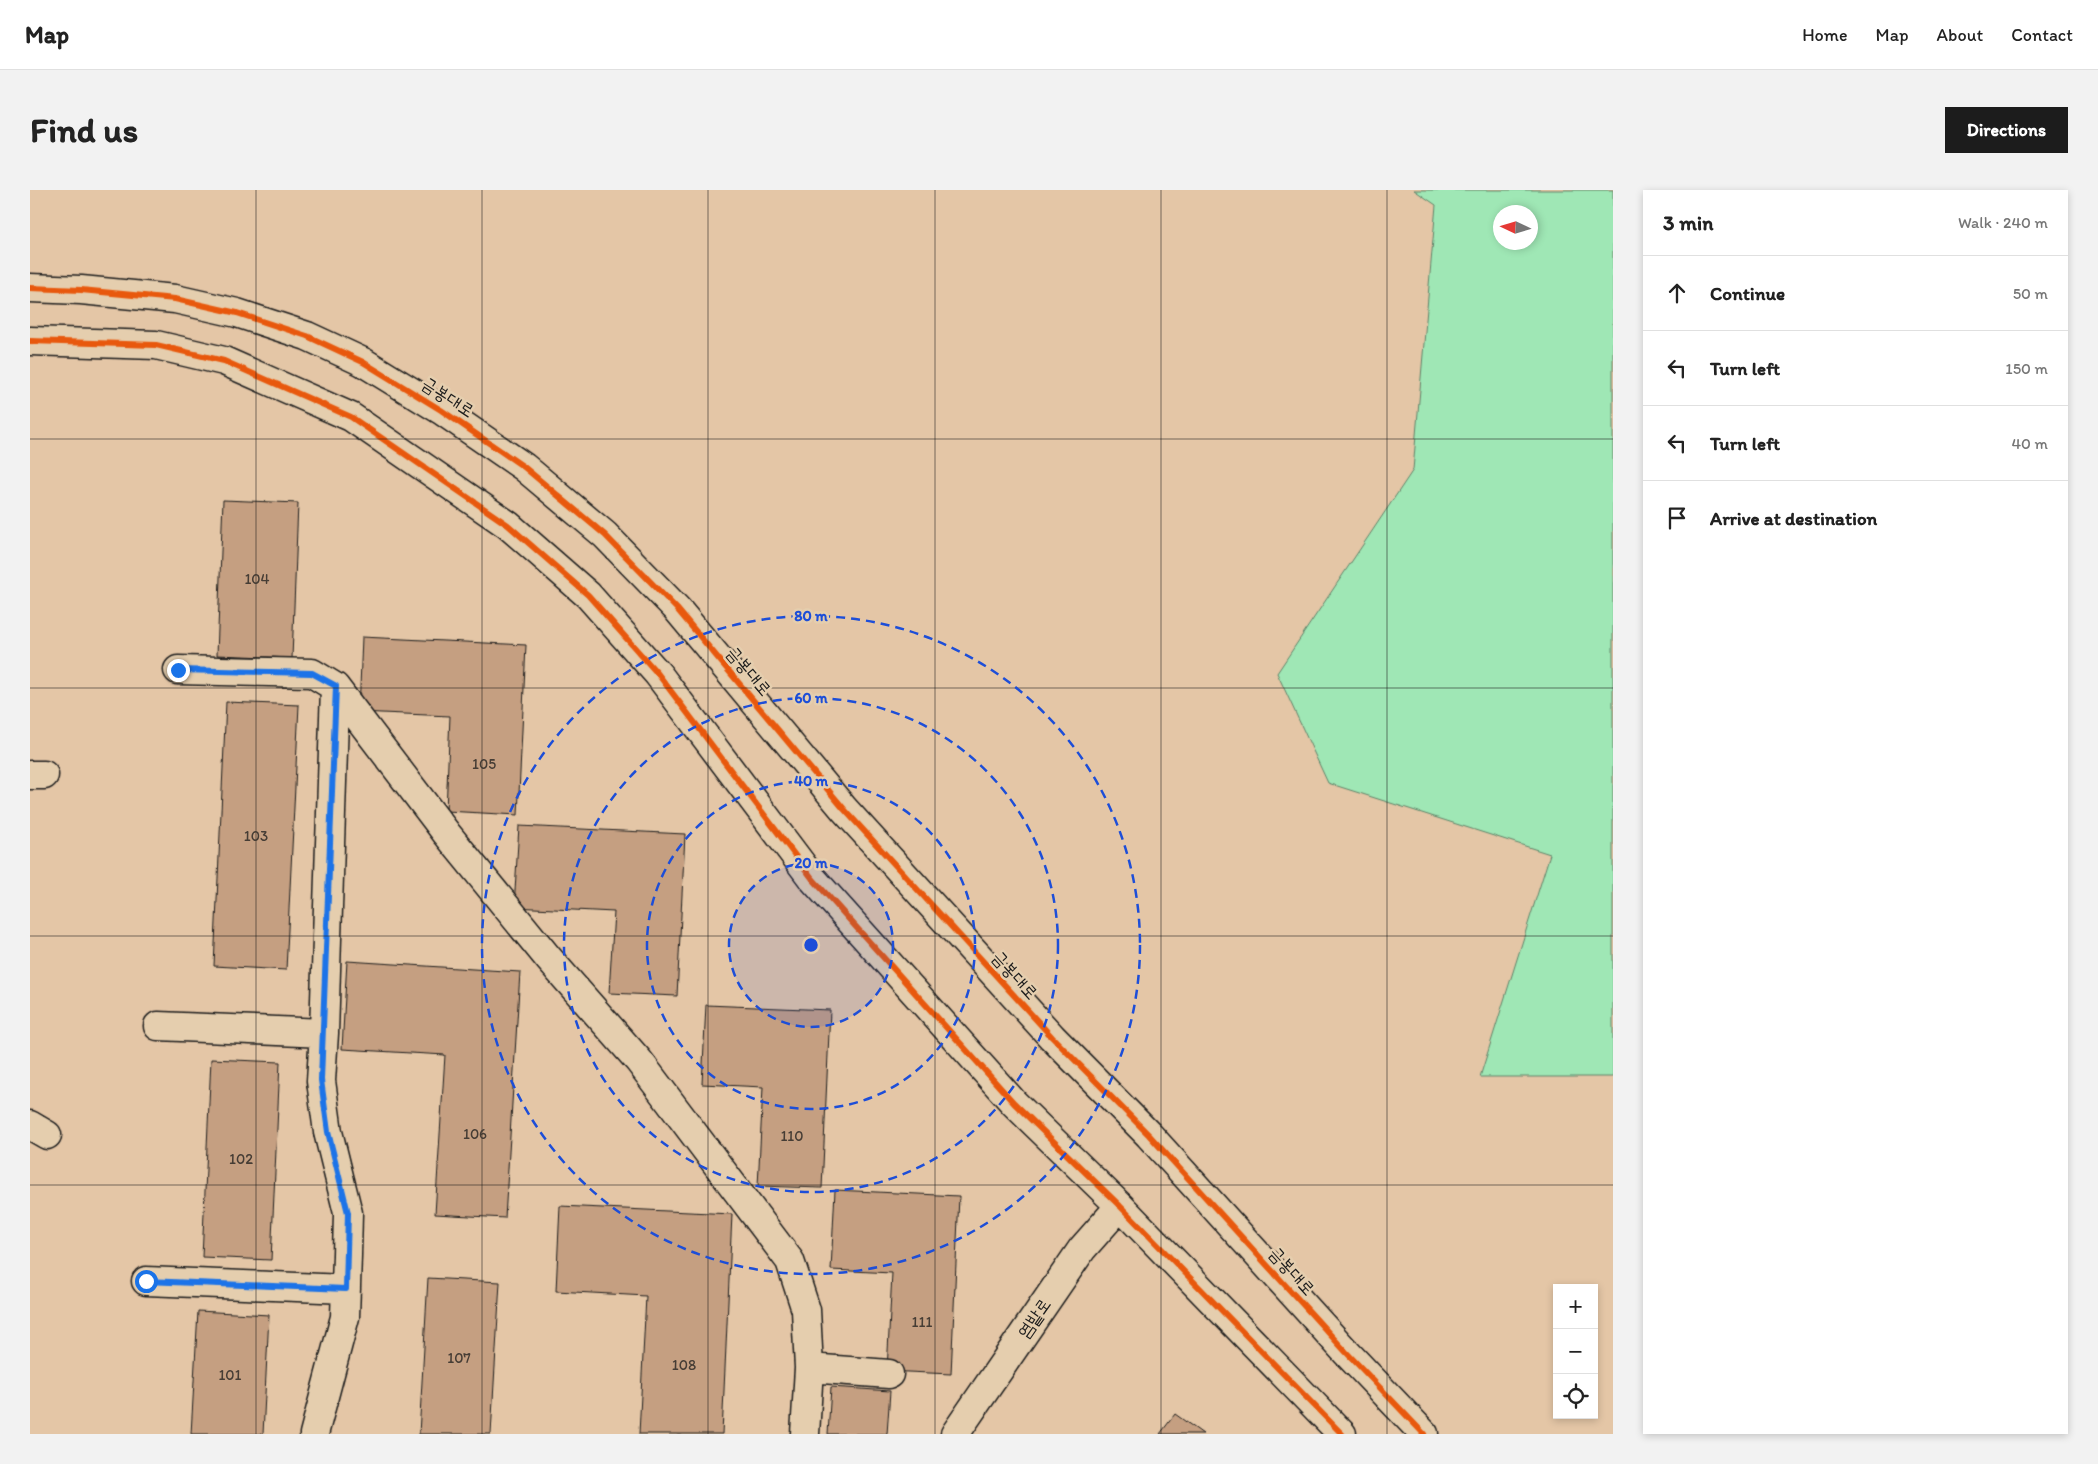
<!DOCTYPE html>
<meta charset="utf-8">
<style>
body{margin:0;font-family:Itim,"Poor Story",sans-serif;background:#f2f2f2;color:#222}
.controls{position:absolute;right:15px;bottom:15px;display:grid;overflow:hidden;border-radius:0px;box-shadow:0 2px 8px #0003}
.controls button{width:45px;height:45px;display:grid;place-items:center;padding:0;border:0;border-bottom:1px solid #e0e0e0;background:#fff;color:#222;font:25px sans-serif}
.compass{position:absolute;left:1463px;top:15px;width:45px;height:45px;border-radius:50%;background:#fff;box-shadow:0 2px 8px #0003;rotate:274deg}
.stop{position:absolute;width:15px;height:15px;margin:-11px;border:4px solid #1a73e8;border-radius:50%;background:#fff}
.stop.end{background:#1a73e8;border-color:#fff;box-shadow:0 1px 5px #0008}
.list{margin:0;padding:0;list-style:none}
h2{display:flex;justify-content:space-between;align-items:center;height:65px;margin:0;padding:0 20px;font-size:21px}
h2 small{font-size:16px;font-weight:400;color:#767676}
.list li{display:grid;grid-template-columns:32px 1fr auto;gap:15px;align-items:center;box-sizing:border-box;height:75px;padding:0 20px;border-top:1px solid #e0e0e0}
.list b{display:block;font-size:19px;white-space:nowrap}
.list em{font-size:16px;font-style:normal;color:#767676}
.icon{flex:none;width:28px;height:28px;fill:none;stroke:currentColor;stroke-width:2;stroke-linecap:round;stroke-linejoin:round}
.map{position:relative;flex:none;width:1583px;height:1244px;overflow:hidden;border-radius:0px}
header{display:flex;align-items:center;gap:30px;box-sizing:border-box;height:70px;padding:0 25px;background:#fff;border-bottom:1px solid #e0e0e0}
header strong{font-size:24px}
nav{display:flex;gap:28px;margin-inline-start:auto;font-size:18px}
.intro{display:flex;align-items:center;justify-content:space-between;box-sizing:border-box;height:120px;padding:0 30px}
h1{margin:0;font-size:35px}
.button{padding:12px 22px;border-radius:0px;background:#1c1c1c;color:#fff;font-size:18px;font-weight:700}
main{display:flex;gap:30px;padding:0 30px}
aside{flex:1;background:#fff;border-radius:0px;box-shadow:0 2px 8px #0003}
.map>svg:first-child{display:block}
.green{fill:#9fe7b5;stroke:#5e8268;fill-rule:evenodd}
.building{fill:#c59f81;stroke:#1c1c1c}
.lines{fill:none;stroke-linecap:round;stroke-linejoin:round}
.minor-casing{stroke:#1c1c1c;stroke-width:31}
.minor{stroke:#e5ceae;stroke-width:28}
.cycleway-casing{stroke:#e5ceae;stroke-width:9}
.cycleway{stroke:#e8590c;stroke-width:6}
.route{stroke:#1a73e8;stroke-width:6}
.grid{fill:none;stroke:#1c1c1c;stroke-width:1;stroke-opacity:0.55}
.ring{fill:none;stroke:#1d4ed8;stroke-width:2.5;stroke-dasharray:9 6}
.labels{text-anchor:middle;stroke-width:5;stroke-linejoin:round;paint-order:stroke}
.number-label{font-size:15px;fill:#463d35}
.street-label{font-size:18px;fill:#1c1c1c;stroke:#e5ceae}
.centre{fill:#1d4ed8;stroke:#e5ceae;stroke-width:2.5}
.ring-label{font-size:15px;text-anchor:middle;font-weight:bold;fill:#1d4ed8;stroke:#e5ceae;stroke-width:5;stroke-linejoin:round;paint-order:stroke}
</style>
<header>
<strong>Map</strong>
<nav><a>Home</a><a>Map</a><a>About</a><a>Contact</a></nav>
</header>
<div class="intro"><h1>Find us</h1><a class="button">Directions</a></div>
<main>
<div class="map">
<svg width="1583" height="1244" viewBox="0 0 1583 1244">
<rect width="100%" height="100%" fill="#e4c6a6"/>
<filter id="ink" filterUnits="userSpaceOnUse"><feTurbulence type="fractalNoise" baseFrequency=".02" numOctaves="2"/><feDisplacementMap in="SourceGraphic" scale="10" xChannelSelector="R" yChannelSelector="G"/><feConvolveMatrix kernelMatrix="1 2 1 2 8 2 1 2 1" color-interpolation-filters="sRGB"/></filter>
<g filter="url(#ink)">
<path class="green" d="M 1384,0 L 1583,0 L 1583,887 L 1450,887 L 1520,664 L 1298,593 L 1247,483 L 1383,280 L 1406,15 ZM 1470,22 L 1500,22 L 1500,52 L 1470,52 Z"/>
<path class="building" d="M 193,310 L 268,313 L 262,468 L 187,465 Z
M 332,447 L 496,455 L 488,625 L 416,621 L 420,526 L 329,522 Z
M 196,512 L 269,515 L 256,780 L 184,776 Z
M 489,636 L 655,644 L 647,806 L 579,803 L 584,722 L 484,717 Z
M 317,771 L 490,782 L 475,1028 L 405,1024 L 415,865 L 312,859 Z
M 676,815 L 800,820 L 792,998 L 728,996 L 733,897 L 672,894 Z
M 181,869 L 250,872 L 241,1070 L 172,1067 Z
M 805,1000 L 929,1006 L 921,1184 L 857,1181 L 862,1083 L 801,1080 Z
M 530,1016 L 702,1024 L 692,1244 L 609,1244 L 616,1106 L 526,1101 Z
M 398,1088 L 470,1092 L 461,1244 L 389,1244 Z
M 168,1121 L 239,1125 L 233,1244 L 161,1244 Z
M 801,1197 L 860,1201 L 857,1244 L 798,1244 Z
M 1145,1224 L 1173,1244 L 1130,1244 Z"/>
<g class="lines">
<defs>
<path id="minor" d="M 0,98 L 51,100 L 145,109 L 207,123 L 277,146 L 333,172 L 411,220 L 494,277 L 575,345 L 647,419 L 814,619 L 1022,847 L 1119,945 L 1316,1162 L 1394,1244
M 0,151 L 126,155 L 194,171 L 321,227 L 478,335 L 558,405 L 628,484 L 782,688 L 984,913 L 1090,1016 L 1312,1244
M 148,480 L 282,483 L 305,497 L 417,644 L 519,769 L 609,871 L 760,1071 L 776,1120 L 779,1178
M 0,585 L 14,585
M 128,836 L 294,843 L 305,497
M 0,935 L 17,945
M 116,1091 L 316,1099
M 284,1244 L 315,1127 L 317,1065 L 318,1023 L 298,942 L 291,891 L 294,843
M 775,1244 L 779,1178 L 859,1184
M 925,1244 L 1052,1059 L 1090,1016"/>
</defs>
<use href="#minor" class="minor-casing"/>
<use href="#minor" class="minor"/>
<defs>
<path id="cycleway" d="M 0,98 L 51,100 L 145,109 L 207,123 L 277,146 L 333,172 L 411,220 L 494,277 L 575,345 L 647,419 L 814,619 L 1022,847 L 1119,945 L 1316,1162 L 1394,1244
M 0,151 L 126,155 L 194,171 L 321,227 L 478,335 L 558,405 L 628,484 L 782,688 L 984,913 L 1090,1016 L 1312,1244"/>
</defs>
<use href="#cycleway" class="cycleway-casing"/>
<use href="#cycleway" class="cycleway"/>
</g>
</g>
<g class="lines" filter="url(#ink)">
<path class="route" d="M 116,1091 L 316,1099 L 318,1023 L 298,942 L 291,890 L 306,496 L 282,483 L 148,480"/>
</g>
<path class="grid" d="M 226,0 L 226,1244M 452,0 L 452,1244M 678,0 L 678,1244M 905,0 L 905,1244M 1131,0 L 1131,1244M 1357,0 L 1357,1244M 0,249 L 1583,249M 0,498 L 1583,498M 0,746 L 1583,746M 0,995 L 1583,995"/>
<circle cx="781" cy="755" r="82" fill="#1d4ed8" fill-opacity=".12"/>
<g class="ring">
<circle cx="781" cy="755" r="82"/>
<circle cx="781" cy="755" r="164"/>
<circle cx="781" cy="755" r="247"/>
<circle cx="781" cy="755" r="329"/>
</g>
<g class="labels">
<g class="number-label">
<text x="227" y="394">104</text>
<text x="454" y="579">105</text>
<text x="226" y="651">103</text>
<text x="445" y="949">106</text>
<text x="762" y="951">110</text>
<text x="211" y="974">102</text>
<text x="892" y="1137">111</text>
<text x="429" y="1173">107</text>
<text x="654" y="1180">108</text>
<text x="200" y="1190">101</text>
</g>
<g class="street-label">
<text transform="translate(418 207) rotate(33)" y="6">금봉대로</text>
<text transform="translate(719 481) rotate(50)" y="6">금봉대로</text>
<text transform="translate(985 785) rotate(48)" y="6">금봉대로</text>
<text transform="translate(1262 1081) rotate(48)" y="6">금봉대로</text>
<text transform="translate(1004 1128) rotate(-55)" y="6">염밭로</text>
</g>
</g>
<circle cx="781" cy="755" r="8" class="centre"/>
<g class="ring-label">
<text x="781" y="431">80 m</text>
<text x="781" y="513">60 m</text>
<text x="781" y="596">40 m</text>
<text x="781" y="678">20 m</text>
</g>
</svg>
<div class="controls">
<button>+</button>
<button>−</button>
<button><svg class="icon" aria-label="locate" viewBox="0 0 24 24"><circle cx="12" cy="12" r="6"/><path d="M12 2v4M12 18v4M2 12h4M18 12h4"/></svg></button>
</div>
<svg class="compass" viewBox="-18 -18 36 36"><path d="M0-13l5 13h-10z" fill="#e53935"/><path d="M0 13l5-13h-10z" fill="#767676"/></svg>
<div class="stop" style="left:116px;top:1091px"></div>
<div class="stop end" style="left:148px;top:480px"></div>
</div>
<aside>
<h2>3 min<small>Walk · 240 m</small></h2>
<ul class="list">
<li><svg class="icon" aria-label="ahead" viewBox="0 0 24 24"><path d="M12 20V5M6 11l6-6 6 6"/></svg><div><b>Continue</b></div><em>50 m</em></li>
<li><svg class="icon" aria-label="left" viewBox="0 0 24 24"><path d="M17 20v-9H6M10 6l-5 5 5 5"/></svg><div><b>Turn left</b></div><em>150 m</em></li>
<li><svg class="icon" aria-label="left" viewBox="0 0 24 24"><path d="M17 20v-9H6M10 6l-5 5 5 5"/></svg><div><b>Turn left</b></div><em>40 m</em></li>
<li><svg class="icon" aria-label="arrive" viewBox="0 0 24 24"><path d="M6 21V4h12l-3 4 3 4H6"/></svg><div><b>Arrive at destination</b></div></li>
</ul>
</aside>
</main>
